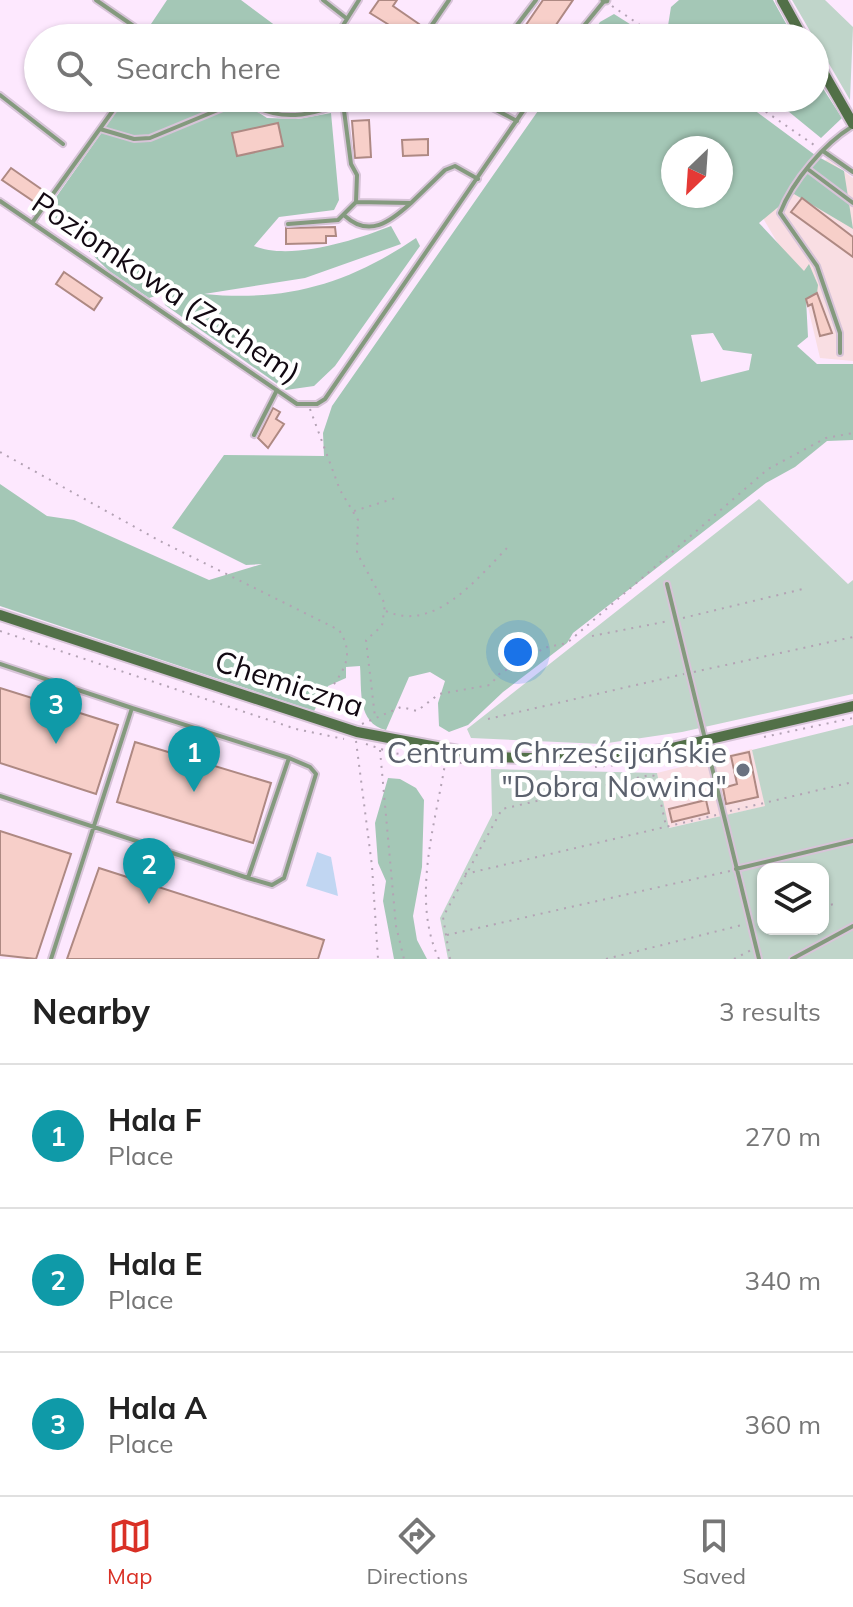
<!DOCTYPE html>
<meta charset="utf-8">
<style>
body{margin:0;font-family:Mulish,sans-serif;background:#f2f2f2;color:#222}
.controls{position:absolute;right:24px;bottom:24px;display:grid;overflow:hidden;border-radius:16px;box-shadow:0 2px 6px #0004}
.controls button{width:72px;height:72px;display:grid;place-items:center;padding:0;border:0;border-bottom:2px solid #e0e0e0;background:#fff;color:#222;font:40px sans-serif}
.compass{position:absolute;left:661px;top:136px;width:72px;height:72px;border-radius:50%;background:#fff;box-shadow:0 2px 6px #0004;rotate:205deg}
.you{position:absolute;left:518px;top:652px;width:28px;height:28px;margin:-20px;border:6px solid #fff;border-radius:50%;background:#1a73e8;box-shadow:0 0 0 12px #1a73e833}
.badge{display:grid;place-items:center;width:52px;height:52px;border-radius:50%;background:#d93025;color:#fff;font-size:26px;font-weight:700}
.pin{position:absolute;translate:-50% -66px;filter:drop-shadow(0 2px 4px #0008)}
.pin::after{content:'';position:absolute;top:42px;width:28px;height:24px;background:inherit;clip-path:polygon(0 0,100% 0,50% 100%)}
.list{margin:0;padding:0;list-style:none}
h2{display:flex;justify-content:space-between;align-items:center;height:104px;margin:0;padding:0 32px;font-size:34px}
h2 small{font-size:26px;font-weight:400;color:#767676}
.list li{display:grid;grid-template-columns:52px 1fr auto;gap:24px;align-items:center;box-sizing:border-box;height:144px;padding:0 32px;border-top:2px solid #e0e0e0}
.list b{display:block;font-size:30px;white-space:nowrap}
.list p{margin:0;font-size:26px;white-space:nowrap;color:#767676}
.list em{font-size:26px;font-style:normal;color:#767676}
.icon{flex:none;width:44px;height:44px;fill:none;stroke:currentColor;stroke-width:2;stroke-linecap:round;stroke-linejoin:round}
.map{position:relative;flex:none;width:853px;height:959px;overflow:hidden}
.search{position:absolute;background:#fff;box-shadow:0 2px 6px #0004;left:24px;right:24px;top:24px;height:88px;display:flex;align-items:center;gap:20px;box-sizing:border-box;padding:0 28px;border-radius:44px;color:#767676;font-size:30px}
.sheet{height:536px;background:#fff}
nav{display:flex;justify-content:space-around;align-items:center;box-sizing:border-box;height:112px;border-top:2px solid #e0e0e0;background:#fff;font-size:22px;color:#767676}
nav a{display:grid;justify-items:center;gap:4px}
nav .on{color:#d93025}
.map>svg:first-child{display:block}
.commercial{fill:#f9dee3}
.green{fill:#c0d5ca;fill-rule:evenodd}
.forest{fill:#a4c7b6;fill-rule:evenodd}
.water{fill:#c1d6f2}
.building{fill:#f7cfc9;stroke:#ae8983;stroke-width:2}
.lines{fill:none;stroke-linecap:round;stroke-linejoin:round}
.lane-casing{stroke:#d7c4d8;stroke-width:8}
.street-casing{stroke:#d7c4d8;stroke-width:11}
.secondary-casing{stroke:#d7c4d8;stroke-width:14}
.path{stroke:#b3a2b4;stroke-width:2;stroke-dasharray:2 6;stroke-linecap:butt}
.lane{stroke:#849a7e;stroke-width:4}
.street{stroke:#849a7e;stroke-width:7}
.secondary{stroke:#527048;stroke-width:10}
.worship-dot{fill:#6b7280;stroke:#fff;stroke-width:3}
.labels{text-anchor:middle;stroke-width:8;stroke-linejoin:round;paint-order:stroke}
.street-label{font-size:30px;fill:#120912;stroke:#fff}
.worship-label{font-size:30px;fill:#5b616d;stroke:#fff;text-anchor:end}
</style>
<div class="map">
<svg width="853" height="959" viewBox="0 0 853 959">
<rect width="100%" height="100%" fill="#fde8fe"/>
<path class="commercial" d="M 827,159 L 853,178 L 853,361 L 820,358 L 803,286 L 760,213 Z
M 752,749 L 766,806 L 668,828 L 657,773 Z"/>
<path class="green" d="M 792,0 L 825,0 L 853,27 L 850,100 Z
M 759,499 L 848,584 L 853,580 L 853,694 L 682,732 L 601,744 L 471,738 L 467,729 Z
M 853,725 L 853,959 L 448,959 L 440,918 L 492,815 L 491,769 L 657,773 L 669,828 L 765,806 L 752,750 ZM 763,869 L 823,869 L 823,929 L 763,929 Z"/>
<path class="forest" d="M 167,0 L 241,0 L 292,38 L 159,38 L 147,30 Z
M 679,0 L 773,0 L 794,38 L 676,38 L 667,32 L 671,7 Z
M 614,14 L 652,38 L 589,38 L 600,22 Z
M 815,76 L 842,118 L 821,138 L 772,98 L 815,98 Z
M 126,98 L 236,98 L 267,118 L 298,119 L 331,113 L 339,200 L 334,210 L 279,217 L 254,246 C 291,261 356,240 391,226 L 401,244 L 305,278 L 204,294 C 286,302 348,284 416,238 L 420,246 L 335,366 L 314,386 L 286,390 L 165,305 L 162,294 L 149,298 L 109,271 L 47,210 Z
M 250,98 L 328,98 L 329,103 L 284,113 Z
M 547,98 L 738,98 L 815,155 L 844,171 L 853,229 L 794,194 L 759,223 L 804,271 L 809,264 L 818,285 L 817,293 L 806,299 L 808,337 L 797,346 L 817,364 L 853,364 L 853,440 L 827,441 L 795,467 L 766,483 L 573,633 L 567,643 L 503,692 L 468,725 L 449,732 L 439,726 L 438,703 L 445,681 L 430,672 L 409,677 L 386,730 C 357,723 362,691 360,666 L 346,667 L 346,678 L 328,686 L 314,711 L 0,606 L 0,484 L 47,516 L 74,520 L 209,580 L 262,564 L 246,565 L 172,528 L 224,455 L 324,456 L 323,433 L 332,406 ZM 673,148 L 721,148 L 721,196 L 673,196 ZM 713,333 L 723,350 L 752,354 L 749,370 L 701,382 L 691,335 Z
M 388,778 L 400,779 L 416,788 L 424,800 L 422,867 L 413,916 L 417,940 L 427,959 L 394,959 L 383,901 L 386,881 L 378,863 L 375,823 Z"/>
<path class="water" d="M 317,852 L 331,857 L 338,896 L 306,886 Z"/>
<path class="building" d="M 379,0 L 397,0 L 393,6 L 419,24 L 410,38 L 370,13 Z
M 543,0 L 573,0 L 547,38 L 517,38 Z
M 369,120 L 371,157 L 355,158 L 352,121 Z
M 278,123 L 283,146 L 237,156 L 232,133 Z
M 428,139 L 428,155 L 403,156 L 402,140 Z
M 11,168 L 44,191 L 36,203 L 2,180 Z
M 802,198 L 853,237 L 853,257 L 791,212 Z
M 335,227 L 336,236 L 326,236 L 326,243 L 286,244 L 286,228 Z
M 64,272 L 102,298 L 94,310 L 56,284 Z
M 817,293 L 832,333 L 820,336 L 812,304 L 808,306 L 806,299 Z
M 273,408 L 280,412 L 276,419 L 284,424 L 268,448 L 258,438 Z
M 0,688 L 118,725 L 96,794 L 0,763 Z
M 135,742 L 271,783 L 253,843 L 117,802 Z
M 749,752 L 758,797 L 726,804 L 723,788 L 737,784 L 731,756 Z
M 706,800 L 709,813 L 672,822 L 669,809 Z
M 0,831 L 71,854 L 36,959 L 0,955 Z
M 99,868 L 324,940 L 318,959 L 67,959 Z"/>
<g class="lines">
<defs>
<path id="lane" d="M 96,0 L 151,38
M 323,0 L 346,18
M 335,38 L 359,0
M 423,38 L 449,0
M 507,38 L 536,0
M 574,38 L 605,0
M 0,95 L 63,144
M 238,98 C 283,126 310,115 357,98
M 473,98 L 517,121
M 100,129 L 134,139 L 150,138 L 242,100
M 823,151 L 853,172
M 809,170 L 853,203
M 0,201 L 297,404 L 317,404 L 325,399 L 532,98
M 356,202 L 411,203 L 445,170 L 455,166 L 478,179
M 345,216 C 369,238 390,222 411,203
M 32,223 L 122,98
M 288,224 L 338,220 L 356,202 L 357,175 L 351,164 L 343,103 L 339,98
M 840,353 L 840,333 L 817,266 L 780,213 C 793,180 824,144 853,126
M 254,435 L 277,390
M 667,584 L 759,959
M 0,664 L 132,708 L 51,959
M 0,796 L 248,878 L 289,758 L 132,708
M 736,869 L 853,841
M 248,878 L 272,885 L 284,878 L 316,774 L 310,767 L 289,758
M 792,959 L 853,926"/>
<path id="street" d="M 604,0 L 606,0"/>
<path id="secondary" d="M 782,0 L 803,38
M 815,58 L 853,124
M 0,615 L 357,732 L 490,757 L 577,759 L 663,750 L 853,706"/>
</defs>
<use href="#lane" class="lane-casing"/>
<use href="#street" class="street-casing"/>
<use href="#secondary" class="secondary-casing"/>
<path class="path" d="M 612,6 L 659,38
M 746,98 L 817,147
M 310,409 L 340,490 L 358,520 L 357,553 L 385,604 L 382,626 L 366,640 L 375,717
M 0,452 L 160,541 L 339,630 C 362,665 329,682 320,708
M 354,511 L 399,497
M 386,611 C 434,633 477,579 507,548
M 683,618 L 807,588
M 0,631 L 296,729 L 344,739
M 592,636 L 669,621
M 694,672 L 853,637
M 488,719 L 684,674
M 362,724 L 401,707 L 417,711 L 439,694 L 490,685 L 501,672 L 528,661 L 543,648 L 567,643 L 768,469 L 826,438 L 853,433
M 764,737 L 853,718
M 356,741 L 372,866 L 378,959
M 366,744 L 393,753 L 469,764
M 380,750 L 396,926 L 404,959
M 595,767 L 656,761
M 730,811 L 853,782
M 465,874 L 716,815
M 823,906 L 835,904
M 447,935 L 730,871
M 439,959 C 411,900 435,825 445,764
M 450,959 L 443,917 L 502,809 L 650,775 L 655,776 L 666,826
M 606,959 L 742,925
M 734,959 L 751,950"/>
<use href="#lane" class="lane"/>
<use href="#street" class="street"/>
<use href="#secondary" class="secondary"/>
</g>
<circle class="worship-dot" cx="743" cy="770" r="8"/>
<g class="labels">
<g class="street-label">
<text transform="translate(166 288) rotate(34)" y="10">Poziomkowa (Zachem)</text>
<text transform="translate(289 684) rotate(18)" y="10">Chemiczna</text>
</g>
<g class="worship-label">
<text x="727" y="763">Centrum Chrześcijańskie<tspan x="727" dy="34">"Dobra Nowina"</tspan></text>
</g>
</g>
</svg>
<div class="controls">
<button><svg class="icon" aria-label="layers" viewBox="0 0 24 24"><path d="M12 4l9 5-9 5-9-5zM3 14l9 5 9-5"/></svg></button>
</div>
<svg class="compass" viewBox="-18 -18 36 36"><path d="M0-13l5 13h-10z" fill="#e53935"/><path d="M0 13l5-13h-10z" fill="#767676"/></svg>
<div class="you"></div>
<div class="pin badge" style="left:194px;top:792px;background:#0f9aa8">1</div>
<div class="pin badge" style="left:149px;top:904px;background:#0f9aa8">2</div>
<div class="pin badge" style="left:56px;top:744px;background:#0f9aa8">3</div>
<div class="search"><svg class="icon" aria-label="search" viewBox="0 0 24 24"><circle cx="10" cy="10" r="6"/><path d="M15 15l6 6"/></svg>Search here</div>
</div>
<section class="sheet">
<h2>Nearby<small>3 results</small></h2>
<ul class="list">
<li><span class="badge" style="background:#0f9aa8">1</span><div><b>Hala F</b><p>Place</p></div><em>270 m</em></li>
<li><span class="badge" style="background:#0f9aa8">2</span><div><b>Hala E</b><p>Place</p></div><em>340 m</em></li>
<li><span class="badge" style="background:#0f9aa8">3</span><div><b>Hala A</b><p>Place</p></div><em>360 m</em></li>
</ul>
</section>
<nav>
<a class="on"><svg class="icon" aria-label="map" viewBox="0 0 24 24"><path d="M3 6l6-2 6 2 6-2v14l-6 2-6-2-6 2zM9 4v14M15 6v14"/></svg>Map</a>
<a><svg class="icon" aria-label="directions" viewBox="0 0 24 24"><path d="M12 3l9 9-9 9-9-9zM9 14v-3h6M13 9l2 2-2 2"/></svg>Directions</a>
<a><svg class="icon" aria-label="saved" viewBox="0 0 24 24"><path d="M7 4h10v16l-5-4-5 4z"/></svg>Saved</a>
</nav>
